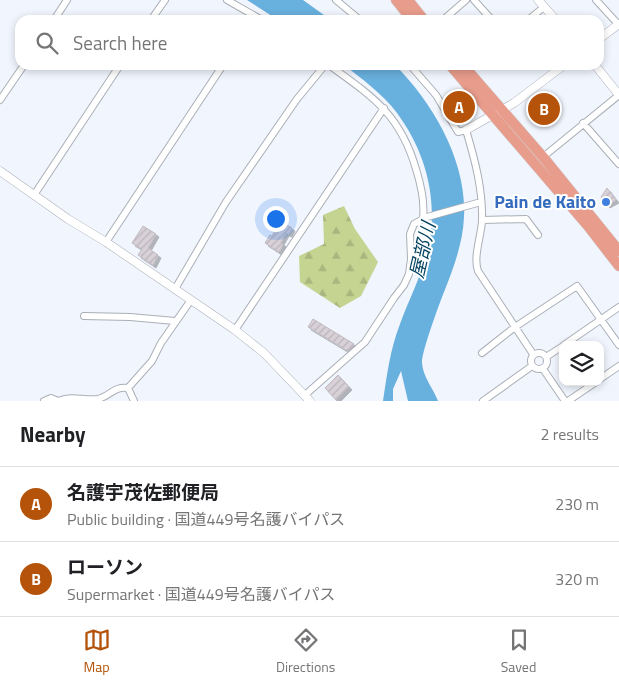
<!DOCTYPE html>
<meta charset="utf-8">
<style>
body{margin:0;font-family:"Titillium Web","Noto Sans JP",sans-serif;background:#f6f6f6;color:#202124}
.controls{position:absolute;right:15px;bottom:15px;display:grid;overflow:hidden;border-radius:10px;box-shadow:0 2px 8px #0003}
.controls button{width:45px;height:45px;display:grid;place-items:center;padding:0;border:0;border-bottom:1px solid #e0e0e0;background:#fff;color:#202124;font:25px sans-serif}
.you{position:absolute;left:275px;top:218px;width:18px;height:18px;margin:-12px;border:4px solid #fff;border-radius:50%;background:#1a73e8;box-shadow:0 0 0 8px #1a73e833}
.badge{display:grid;place-items:center;width:32px;height:32px;border-radius:50%;background:#b45309;color:#fff;font-size:16px;font-weight:700}
.pin{position:absolute;translate:-50% -50%;border:2px solid #fff;box-shadow:0 1px 5px #0006}
.list{margin:0;padding:0;list-style:none}
h2{display:flex;justify-content:space-between;align-items:center;height:65px;margin:0;padding:0 20px;font-size:21px}
h2 small{font-size:16px;font-weight:400;color:#757577}
.list li{display:grid;grid-template-columns:32px 1fr auto;gap:15px;align-items:center;box-sizing:border-box;height:75px;padding:0 20px;border-top:1px solid #e0e0e0}
.list b{display:block;font-size:19px;white-space:nowrap}
.list p{margin:0;font-size:16px;white-space:nowrap;color:#757577}
.list em{font-size:16px;font-style:normal;color:#757577}
.icon{flex:none;width:28px;height:28px;fill:none;stroke:currentColor;stroke-width:2;stroke-linecap:round;stroke-linejoin:round}
.map{position:relative;flex:none;width:619px;height:401px;overflow:hidden}
.search{position:absolute;background:#fff;box-shadow:0 2px 8px #0003;left:15px;right:15px;top:15px;height:55px;display:flex;align-items:center;gap:12px;box-sizing:border-box;padding:0 18px;border-radius:15px;color:#757577;font-size:19px}
.sheet{height:215px;background:#fff}
nav{display:flex;justify-content:space-around;align-items:center;box-sizing:border-box;height:70px;border-top:1px solid #e0e0e0;background:#fff;font-size:14px;color:#757577}
nav a{display:grid;justify-items:center;gap:2px}
nav .on{color:#b45309}
.map>svg:first-child{display:block}
.forest{fill:url(#forest-firs)}
.water{fill:#68b0dd}
.building{fill:url(#building-hatch);stroke:#c1bac0;filter:url(#shadow)}
.lines{fill:none;stroke-linecap:round;stroke-linejoin:round}
.minor-casing{stroke:#aaafb6;stroke-width:8}
.tertiary-casing{stroke:#aaafb6;stroke-width:9}
.trunk-casing{stroke:#d1d1d2;stroke-width:11}
.minor{stroke:#fff;stroke-width:6}
.tertiary{stroke:#fff;stroke-width:8}
.trunk{stroke:#e89c8b;stroke-width:10}
.shop-dot{fill:#3f7fe0;stroke:#fff;stroke-width:2}
.labels{text-anchor:middle;stroke-width:4;stroke-linejoin:round;paint-order:stroke}
.shop-label{font-size:18px;font-weight:bold;fill:#366cbe;stroke:#fff;text-anchor:end}
.water-label{font-size:19px;font-style:italic;fill:#064461;stroke:#fff}
</style>
<div class="map">
<svg width="619" height="401" viewBox="0 0 619 401">
<defs>
<pattern id="forest-firs" width="22" height="20" patternUnits="userSpaceOnUse" patternTransform="scale(1.25)"><rect width="22" height="20" fill="#c6d491"/><path d="M5 1l3.5 6h-7zM16 11l3.5 6h-7z" fill="#aab67e"/></pattern>
<pattern id="building-hatch" width="6" height="6" patternUnits="userSpaceOnUse" patternTransform="scale(1.25)"><rect width="6" height="6" fill="#d9d1d8"/><path d="M-1 1l2-2M0 6l6-6M5 7l2-2" fill="none" stroke="#bbb4ba"/></pattern>
<filter id="shadow"><feDropShadow dx="3" dy="3" stdDeviation="0" flood-color="#0004"/></filter>
</defs>
<rect width="100%" height="100%" fill="#f0f5fe"/>
<path class="forest" d="M 344,206 L 355,229 L 378,262 L 361,296 L 340,308 L 300,282 L 299,256 L 324,244 L 323,215 Z"/>
<path class="water" d="M 247,0 L 303,0 L 331,20 L 278,20 Z
M 344,65 L 395,65 C 433,103 467,161 464,217 C 463,241 455,264 446,287 C 441,299 421,353 422,363 C 423,377 433,388 438,401 L 408,401 L 401,371 L 393,389 L 393,401 L 383,401 C 387,374 390,350 400,324 C 409,299 422,275 428,249 C 439,201 426,152 397,113 C 383,94 362,79 344,65 Z"/>
<path class="building" d="M 545,102 L 553,112 L 543,119 L 537,112 L 538,107 Z
M 607,188 L 616,200 L 607,205 L 601,197 Z
M 280,221 L 292,228 L 289,234 L 286,233 L 281,242 L 283,244 L 279,252 L 265,243 L 270,235 L 272,236 Z
M 143,226 L 156,234 L 148,248 L 158,255 L 153,265 L 138,255 L 142,249 L 132,243 Z
M 313,319 L 354,344 L 352,347 L 348,351 L 308,327 Z
M 338,375 L 349,387 L 336,400 L 325,388 Z"/>
<g class="lines">
<defs>
<path id="minor" d="M 227,0 L 262,20
M 336,0 L 360,20
M 474,0 L 492,20
M 596,0 L 618,24
M 54,20 L 67,0
M 151,20 L 165,0
M 443,20 L 466,0
M 528,20 L 544,7
M 329,65 C 373,97 400,114 416,169 C 421,185 425,201 423,218
M 410,65 L 436,95 L 458,132 L 466,130 C 475,160 483,190 482,221 C 481,237 473,257 478,271 L 533,354
M 0,100 L 24,65
M 583,123 L 619,164
M 543,157 L 619,95
M 34,195 L 120,65
M 482,220 L 526,219 L 538,235
M 106,242 L 223,65
M 175,289 L 226,202 L 297,99 L 325,65
M 84,316 L 130,317 L 175,321
M 235,330 L 384,108
M 564,345 L 619,307
M 482,353 L 515,327 L 577,286 L 619,345
M531 361a8 8 0 1 1 16 0a8 8 0 1 1-16 0Z
M 546,357 L 563,346
M 543,369 L 565,401
M 600,379 L 619,366
M 128,388 L 152,361 L 161,343 L 191,300
M 128,388 L 134,401
M 305,395 L 365,342 L 394,298 L 404,285 L 409,274 L 411,259 L 410,234 L 414,224 L 427,217 L 481,202
M 44,401 L 51,398 L 58,401 C 73,395 83,401 98,399 C 110,396 114,386 128,388
M 483,401 L 532,366
M 568,401 L 596,382"/>
<path id="tertiary" d="M 538,0 L 556,20
M 599,39 L 619,24
M 595,65 L 619,95
M 466,130 L 514,103 L 564,65
M 0,171 L 68,219 L 106,242 L 235,330 L 264,353 L 310,401"/>
<path id="trunk" d="M 396,0 L 412,20
M 408,0 L 424,20
M 450,65 L 588,226 L 619,266
M 463,65 L 543,157 L 619,251"/>
</defs>
<use href="#minor" class="minor-casing"/>
<use href="#tertiary" class="tertiary-casing"/>
<use href="#trunk" class="trunk-casing"/>
<use href="#minor" class="minor"/>
<use href="#tertiary" class="tertiary"/>
<use href="#trunk" class="trunk"/>
</g>
<circle class="shop-dot" cx="606" cy="202" r="5"/>
<g class="labels">
<g class="shop-label">
<text x="596" y="208">Pain de Kaito</text>
</g>
<g class="water-label">
<text transform="translate(422 250) rotate(-77)" y="7">屋部川</text>
</g>
</g>
</svg>
<div class="controls">
<button><svg class="icon" aria-label="layers" viewBox="0 0 24 24"><path d="M12 4l9 5-9 5-9-5zM3 14l9 5 9-5"/></svg></button>
</div>
<div class="you"></div>
<div class="pin badge" style="left:459px;top:107px">A</div>
<div class="pin badge" style="left:544px;top:109px">B</div>
<div class="search"><svg class="icon" aria-label="search" viewBox="0 0 24 24"><circle cx="10" cy="10" r="6"/><path d="M15 15l6 6"/></svg>Search here</div>
</div>
<section class="sheet">
<h2>Nearby<small>2 results</small></h2>
<ul class="list">
<li><span class="badge">A</span><div><b>名護宇茂佐郵便局</b><p>Public building · 国道449号名護バイパス</p></div><em>230 m</em></li>
<li><span class="badge">B</span><div><b>ローソン</b><p>Supermarket · 国道449号名護バイパス</p></div><em>320 m</em></li>
</ul>
</section>
<nav>
<a class="on"><svg class="icon" aria-label="map" viewBox="0 0 24 24"><path d="M3 6l6-2 6 2 6-2v14l-6 2-6-2-6 2zM9 4v14M15 6v14"/></svg>Map</a>
<a><svg class="icon" aria-label="directions" viewBox="0 0 24 24"><path d="M12 3l9 9-9 9-9-9zM9 14v-3h6M13 9l2 2-2 2"/></svg>Directions</a>
<a><svg class="icon" aria-label="saved" viewBox="0 0 24 24"><path d="M7 4h10v16l-5-4-5 4z"/></svg>Saved</a>
</nav>
